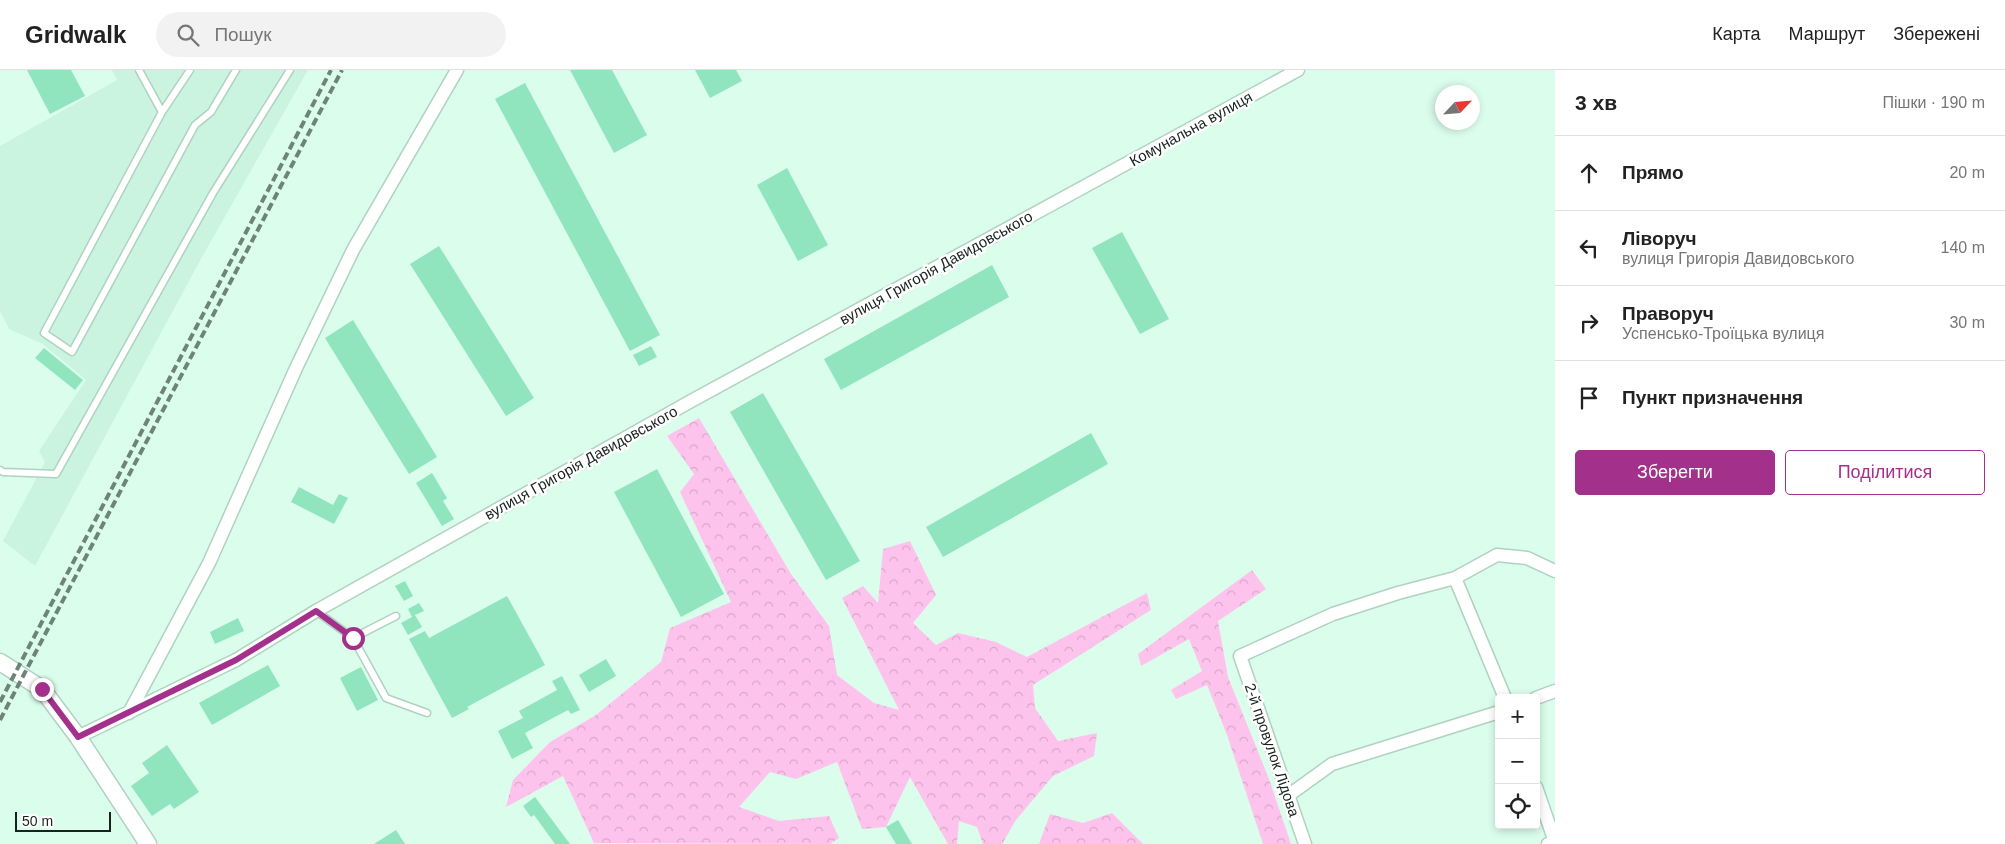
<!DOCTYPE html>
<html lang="uk">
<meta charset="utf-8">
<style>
body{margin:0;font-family:Arial,sans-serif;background:#f2f2f2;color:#222}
.controls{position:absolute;right:15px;bottom:15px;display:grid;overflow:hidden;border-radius:5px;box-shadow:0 2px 8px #0003}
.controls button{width:45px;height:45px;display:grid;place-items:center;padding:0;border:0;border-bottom:1px solid #e0e0e0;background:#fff;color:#222;font:25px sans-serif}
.compass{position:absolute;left:1435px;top:15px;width:45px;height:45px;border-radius:50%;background:#fff;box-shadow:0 2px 8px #0003;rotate:64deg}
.scale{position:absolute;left:15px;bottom:12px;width:96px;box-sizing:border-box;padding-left:5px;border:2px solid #16231d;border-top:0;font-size:14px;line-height:18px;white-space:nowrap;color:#16231d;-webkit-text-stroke:4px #fff;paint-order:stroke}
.stop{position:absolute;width:15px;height:15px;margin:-11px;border:4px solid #a3308b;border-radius:50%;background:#fff}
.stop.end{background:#a3308b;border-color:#fff;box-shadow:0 1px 5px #0008}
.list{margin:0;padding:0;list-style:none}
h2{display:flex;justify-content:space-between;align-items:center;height:65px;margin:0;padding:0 20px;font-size:21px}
h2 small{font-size:16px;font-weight:400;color:#767676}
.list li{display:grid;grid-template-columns:32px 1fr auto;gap:15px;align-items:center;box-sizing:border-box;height:75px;padding:0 20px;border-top:1px solid #e0e0e0}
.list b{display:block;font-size:19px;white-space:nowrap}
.list p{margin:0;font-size:16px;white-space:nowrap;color:#767676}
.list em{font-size:16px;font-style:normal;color:#767676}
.actions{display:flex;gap:10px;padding:15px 20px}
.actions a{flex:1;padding:11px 0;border:1px solid #a3308b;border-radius:5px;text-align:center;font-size:18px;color:#a3308b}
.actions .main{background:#a3308b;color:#fff}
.icon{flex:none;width:28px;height:28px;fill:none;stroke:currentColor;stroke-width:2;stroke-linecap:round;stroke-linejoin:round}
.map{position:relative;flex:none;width:1555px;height:774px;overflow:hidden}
header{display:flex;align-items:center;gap:30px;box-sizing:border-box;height:70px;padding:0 25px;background:#fff;border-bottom:1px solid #e0e0e0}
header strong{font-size:24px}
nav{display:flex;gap:28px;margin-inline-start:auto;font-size:18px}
.search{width:350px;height:45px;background:#f2f2f2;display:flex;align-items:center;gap:12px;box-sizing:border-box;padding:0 18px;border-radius:28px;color:#767676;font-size:19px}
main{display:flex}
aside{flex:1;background:#fff}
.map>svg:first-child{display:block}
.built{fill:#caf4df}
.forest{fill:url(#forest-crowns)}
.building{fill:#90e5be}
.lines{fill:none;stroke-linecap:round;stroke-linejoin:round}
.lane-casing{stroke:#b0d2c1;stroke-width:9}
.street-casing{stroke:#b0d2c1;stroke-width:15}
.secondary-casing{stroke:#b0d2c1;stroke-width:19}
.lane{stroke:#fff;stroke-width:6}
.street{stroke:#fff;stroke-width:12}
.secondary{stroke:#fff;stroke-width:16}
.rail{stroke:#6e8479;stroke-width:4;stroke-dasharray:8 4;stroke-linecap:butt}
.route{stroke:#a3308b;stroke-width:6}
.labels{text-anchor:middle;stroke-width:5;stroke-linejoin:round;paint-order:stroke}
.street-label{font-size:15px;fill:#16231d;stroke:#fff}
</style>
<header>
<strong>Gridwalk</strong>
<div class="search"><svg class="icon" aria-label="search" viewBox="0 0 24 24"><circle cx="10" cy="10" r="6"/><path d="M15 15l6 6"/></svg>Пошук</div>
<nav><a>Карта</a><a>Маршрут</a><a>Збережені</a></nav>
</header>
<main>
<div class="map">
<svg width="1555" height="774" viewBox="0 0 1555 774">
<defs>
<pattern id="forest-crowns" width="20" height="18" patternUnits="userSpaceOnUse" patternTransform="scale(1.25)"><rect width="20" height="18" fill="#fec3ec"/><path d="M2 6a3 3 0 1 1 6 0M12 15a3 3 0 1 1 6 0" fill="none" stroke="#d9a7ca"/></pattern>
</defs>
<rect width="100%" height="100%" fill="#dbfdec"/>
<path class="built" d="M 112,0 L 308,0 L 202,187 L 35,496 L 3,471 L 45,392 L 39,381 L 86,310 L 43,274 L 9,259 L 0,241 L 0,76 L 117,10 Z"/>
<path class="forest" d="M 699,348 L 791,504 L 829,556 L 837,605 L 874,633 L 899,640 L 842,528 L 863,516 L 878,533 L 883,479 L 910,471 L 936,525 L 913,553 L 936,575 L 958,563 L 996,572 L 1027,587 L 1147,523 L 1151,540 L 1033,615 L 1035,638 L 1058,671 L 1097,663 L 1094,686 L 1053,706 L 1016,750 L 1002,774 L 983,774 L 977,757 L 959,751 L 957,774 L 948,774 L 910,707 L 886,757 L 862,759 L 837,692 L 796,709 L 770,702 L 739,737 L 779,751 L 829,746 L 839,768 L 830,774 L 594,773 L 563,706 L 506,737 L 513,710 L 550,672 L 596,645 L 661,592 L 670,558 L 731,532 L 680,422 L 694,404 L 667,366 Z
M 1252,500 L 1266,519 L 1218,551 L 1228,607 L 1269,709 L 1291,774 L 1263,774 L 1227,665 L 1207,615 L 1176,629 L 1171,620 L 1202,601 L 1189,569 L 1141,596 L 1138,584 Z
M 1112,743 L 1143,774 L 1039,774 L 1050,744 L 1083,753 Z"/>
<path class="building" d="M 27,0 L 71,0 L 85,26 L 50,44 Z
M 570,0 L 612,0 L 647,65 L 614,83 Z
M 695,0 L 736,0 L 742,11 L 710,28 Z
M 525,13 L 660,265 L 630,281 L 495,29 Z
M 787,98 L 828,175 L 798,191 L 757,115 Z
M 1122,162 L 1169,249 L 1140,264 L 1092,178 Z
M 439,176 L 534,328 L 506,346 L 410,194 Z
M 992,195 L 1009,227 L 841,320 L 824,289 Z
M 353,250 L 437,387 L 409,404 L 325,268 Z
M 651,276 L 657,287 L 639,296 L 633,285 Z
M 44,278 L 83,310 L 75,320 L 35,288 Z
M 763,323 L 860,491 L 826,510 L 730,342 Z
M 1091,363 L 1108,394 L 943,487 L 926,457 Z
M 657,399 L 724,524 L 681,547 L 614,422 Z
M 432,403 L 447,428 L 443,431 L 454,449 L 442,456 L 416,413 Z
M 299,417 L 333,435 L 339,424 L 348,428 L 334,454 L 291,432 Z
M 405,511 L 413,526 L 404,531 L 395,516 Z
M 507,526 L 545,595 L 467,637 L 469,639 L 452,648 L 409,569 L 425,561 L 429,568 Z
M 419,533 L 424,541 L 415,545 L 422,557 L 408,565 L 401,553 L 412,547 L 408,539 Z
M 238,548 L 244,561 L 215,574 L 210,562 Z
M 606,589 L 616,606 L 589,622 L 579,605 Z
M 268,595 L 280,616 L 212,655 L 199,633 Z
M 361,597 L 378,630 L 357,641 L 340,608 Z
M 562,606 L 580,640 L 571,644 L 568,640 L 525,663 L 533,678 L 512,689 L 498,661 L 523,648 L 519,641 L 557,620 L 552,611 Z
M 167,675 L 199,722 L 174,739 L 170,734 L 152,746 L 131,716 L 149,703 L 142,693 Z
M 535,727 L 570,774 L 555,774 L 534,745 L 531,747 L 523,736 Z
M 898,750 L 912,774 L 896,774 L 886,757 Z
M 396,760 L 405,774 L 374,774 Z"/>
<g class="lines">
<defs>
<path id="lane" d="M 139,0 L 162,42 L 44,263 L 72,282 L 195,55 L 211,42 L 236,0
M 162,42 L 190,0
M 0,400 L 3,402 L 56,404 L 213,123 L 290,0
M 316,541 L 353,568 L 386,628 L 427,643
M 353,568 L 396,546"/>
<path id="street" d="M 1455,508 L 1505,628
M 1536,628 L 1555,621
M 129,643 L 209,493 L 297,296 L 353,180 L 457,0
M 78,667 L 236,590 L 316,541 L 693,330 L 1298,0
M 1536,717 L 1555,772 L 1548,774
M 1289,725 L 1332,694 L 1499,642
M 1305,774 L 1240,586 L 1333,544 L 1398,523 L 1455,508 L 1497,485 L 1527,488 L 1555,501"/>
<path id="secondary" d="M 0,592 L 42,619 L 78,667 L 148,774"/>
</defs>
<use href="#lane" class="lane-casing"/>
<use href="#street" class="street-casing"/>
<use href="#secondary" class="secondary-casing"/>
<use href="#lane" class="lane"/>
<use href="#street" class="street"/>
<use href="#secondary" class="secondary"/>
<path class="rail" d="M 0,632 L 331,0
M 0,650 L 342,0"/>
</g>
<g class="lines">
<path class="route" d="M 42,619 L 78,667 L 236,590 L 316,541 L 353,568"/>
</g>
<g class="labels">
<g class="street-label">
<text transform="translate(1191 59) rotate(-29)" y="5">Комунальна вулиця</text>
<text transform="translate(936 198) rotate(-29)" y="5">вулиця Григорія Давидовського</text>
<text transform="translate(581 393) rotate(-29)" y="5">вулиця Григорія Давидовського</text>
<text transform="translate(1272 680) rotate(71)" y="5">2-й провулок Лідова</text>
</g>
</g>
</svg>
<div class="controls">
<button>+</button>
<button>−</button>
<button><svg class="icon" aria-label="locate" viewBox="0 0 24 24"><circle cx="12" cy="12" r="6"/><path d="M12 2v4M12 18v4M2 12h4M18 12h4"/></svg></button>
</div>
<svg class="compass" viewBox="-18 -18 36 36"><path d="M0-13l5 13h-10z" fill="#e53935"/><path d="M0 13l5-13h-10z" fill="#767676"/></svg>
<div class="scale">50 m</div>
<div class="stop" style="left:353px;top:568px"></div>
<div class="stop end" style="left:42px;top:619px"></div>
</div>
<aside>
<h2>3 хв<small>Пішки · 190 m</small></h2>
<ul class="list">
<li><svg class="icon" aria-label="ahead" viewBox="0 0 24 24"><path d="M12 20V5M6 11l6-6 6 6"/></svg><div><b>Прямо</b></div><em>20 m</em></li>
<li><svg class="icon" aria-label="left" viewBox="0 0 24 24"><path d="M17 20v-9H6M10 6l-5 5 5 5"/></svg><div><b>Ліворуч</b><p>вулиця Григорія Давидовського</p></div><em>140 m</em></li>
<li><svg class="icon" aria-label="right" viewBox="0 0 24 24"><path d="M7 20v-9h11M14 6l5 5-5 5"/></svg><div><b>Праворуч</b><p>Успенсько-Троїцька вулиця</p></div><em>30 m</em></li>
<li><svg class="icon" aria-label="arrive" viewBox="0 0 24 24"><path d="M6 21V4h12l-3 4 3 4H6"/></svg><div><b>Пункт призначення</b></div></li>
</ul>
<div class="actions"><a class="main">Зберегти</a><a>Поділитися</a></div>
</aside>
</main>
